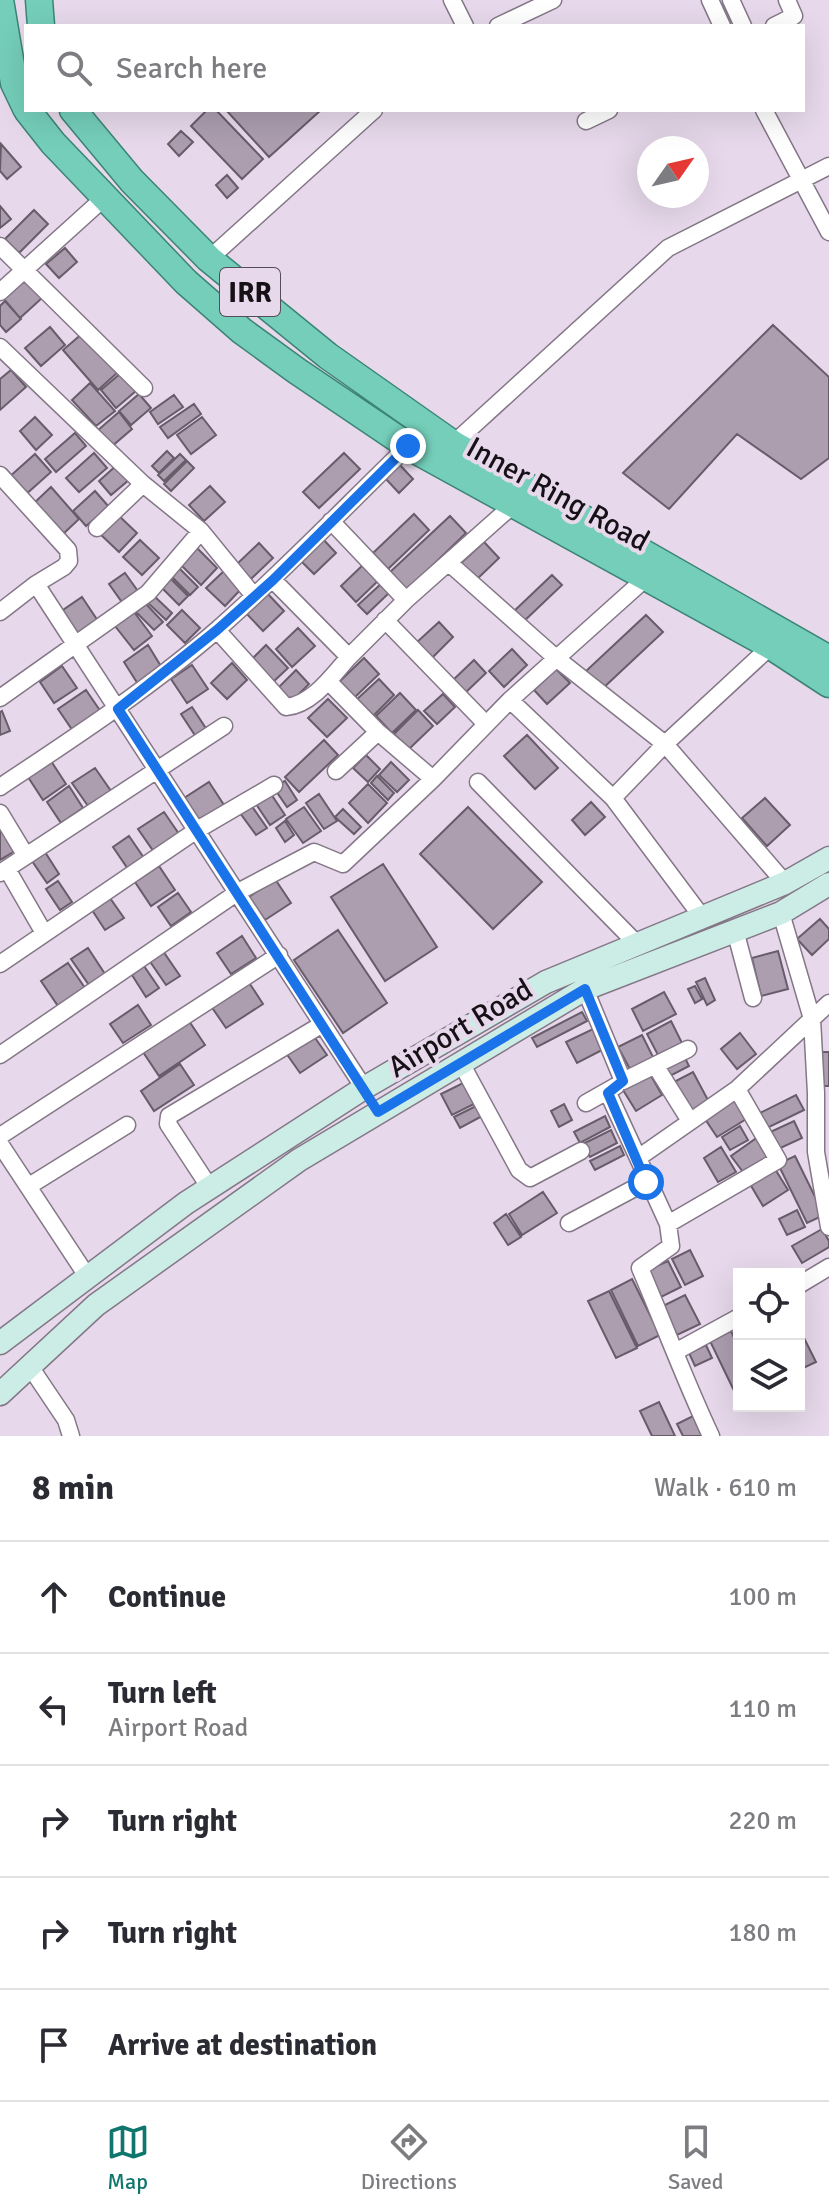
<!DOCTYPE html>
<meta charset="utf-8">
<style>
body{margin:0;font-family:Signika,sans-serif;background:#f7f7f7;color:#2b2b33}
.controls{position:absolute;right:24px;bottom:24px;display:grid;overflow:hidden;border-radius:0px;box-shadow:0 8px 32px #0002}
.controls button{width:72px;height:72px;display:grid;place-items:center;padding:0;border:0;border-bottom:2px solid #e1e1e2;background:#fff;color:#2b2b33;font:40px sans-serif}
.compass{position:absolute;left:637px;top:136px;width:72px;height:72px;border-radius:50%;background:#fff;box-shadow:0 8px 32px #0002;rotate:56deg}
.stop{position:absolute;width:24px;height:24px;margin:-18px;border:6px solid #1a73e8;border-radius:50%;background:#fff}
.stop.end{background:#1a73e8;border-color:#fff;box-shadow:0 2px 8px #0008}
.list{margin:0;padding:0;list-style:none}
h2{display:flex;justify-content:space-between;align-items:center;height:104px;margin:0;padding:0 32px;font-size:34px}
h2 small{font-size:26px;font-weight:400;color:#7c7c81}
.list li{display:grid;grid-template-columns:52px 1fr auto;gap:24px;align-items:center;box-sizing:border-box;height:112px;padding:0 32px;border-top:2px solid #e1e1e2}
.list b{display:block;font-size:30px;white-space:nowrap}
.list p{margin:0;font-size:26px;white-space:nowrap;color:#7c7c81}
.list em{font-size:26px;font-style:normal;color:#7c7c81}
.icon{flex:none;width:44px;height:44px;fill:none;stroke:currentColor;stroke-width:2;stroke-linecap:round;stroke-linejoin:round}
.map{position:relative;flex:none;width:829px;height:1436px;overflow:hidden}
.search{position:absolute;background:#fff;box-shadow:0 8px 32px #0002;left:24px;right:24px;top:24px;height:88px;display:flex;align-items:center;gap:20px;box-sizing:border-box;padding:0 28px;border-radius:0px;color:#7c7c81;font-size:30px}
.sheet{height:664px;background:#fff}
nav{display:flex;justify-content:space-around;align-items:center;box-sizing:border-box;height:112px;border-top:2px solid #e1e1e2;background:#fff;font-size:22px;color:#7c7c81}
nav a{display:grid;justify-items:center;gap:4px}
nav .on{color:#0f766e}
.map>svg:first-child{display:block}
.building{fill:#ac9eaf;stroke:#685c6b;stroke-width:2}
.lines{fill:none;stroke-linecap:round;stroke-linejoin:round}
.minor-casing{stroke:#847787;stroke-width:19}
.secondary-casing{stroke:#847787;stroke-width:25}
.trunk-casing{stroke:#3c8476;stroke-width:29}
.minor{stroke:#fff;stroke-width:16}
.secondary{stroke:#cbede5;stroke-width:22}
.trunk{stroke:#74ceba;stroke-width:26}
.route{stroke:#1a73e8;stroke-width:10}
.labels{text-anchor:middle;stroke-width:8;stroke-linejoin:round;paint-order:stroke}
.shield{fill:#e7d9eb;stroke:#554d57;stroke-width:2}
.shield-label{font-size:28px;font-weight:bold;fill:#161117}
.street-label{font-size:30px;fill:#161117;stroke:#e7d9eb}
</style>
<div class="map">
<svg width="829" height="1436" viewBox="0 0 829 1436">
<rect width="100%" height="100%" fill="#e7d9eb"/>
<path class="building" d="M 207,110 L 216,110 L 263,159 L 242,179 L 191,126 Z
M 226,110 L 321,110 L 269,157 Z
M 181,131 L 193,142 L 179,156 L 168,144 Z
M 1,144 L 21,167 L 7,179 L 0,171 Z
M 227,175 L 238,188 L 227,198 L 216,185 Z
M 0,206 L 11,219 L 0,228 Z
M 34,210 L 48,224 L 19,253 L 5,239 Z
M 65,248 L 77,262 L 59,278 L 46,264 Z
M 26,279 L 42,298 L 20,318 L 3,298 Z
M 5,301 L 21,319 L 6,332 L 0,325 L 0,306 Z
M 773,325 L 829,377 L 829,458 L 801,479 L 737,434 L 669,509 L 623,473 Z
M 50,327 L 65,345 L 41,366 L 25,348 Z
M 83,333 L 117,373 L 98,390 L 63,350 Z
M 11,370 L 26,387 L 0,410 L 0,379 Z
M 121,373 L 136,391 L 116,408 L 101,390 Z
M 90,383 L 115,411 L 96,426 L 72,400 Z
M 139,394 L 151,408 L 131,425 L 119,411 Z
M 174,395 L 183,407 L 158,424 L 150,412 Z
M 194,404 L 201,414 L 168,438 L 160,427 Z
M 119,412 L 132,429 L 111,447 L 97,431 Z
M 35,417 L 52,435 L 36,450 L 20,431 Z
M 202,417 L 216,435 L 191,454 L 177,435 Z
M 75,433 L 86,446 L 56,472 L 45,459 Z
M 167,451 L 174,458 L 159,473 L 152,466 Z
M 94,453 L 107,468 L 79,492 L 66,478 Z
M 344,453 L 360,469 L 319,508 L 303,492 Z
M 35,454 L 51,472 L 24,496 L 8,478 Z
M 180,454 L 186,460 L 164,481 L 158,475 Z
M 187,461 L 194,468 L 171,491 L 164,484 Z
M 118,464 L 130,479 L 111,495 L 99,481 Z
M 399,464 L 413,479 L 399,493 L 385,478 Z
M 210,486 L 225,502 L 204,521 L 189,505 Z
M 51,487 L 79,519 L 61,536 L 32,505 Z
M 95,491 L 109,507 L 86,526 L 73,511 Z
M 117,514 L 137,533 L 119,552 L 99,533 Z
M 414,514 L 429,530 L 388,569 L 373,553 Z
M 450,516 L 466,533 L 406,591 L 389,573 Z
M 321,537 L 336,553 L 314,574 L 298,558 Z
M 140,540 L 159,558 L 142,575 L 123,557 Z
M 484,542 L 499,558 L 475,581 L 460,564 Z
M 259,543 L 273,558 L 251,579 L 237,564 Z
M 197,548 L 217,568 L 201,585 L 181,565 Z
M 366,562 L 381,578 L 356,602 L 341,586 Z
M 177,566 L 198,587 L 190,595 L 169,574 Z
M 224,571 L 242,588 L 225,606 L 206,588 Z
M 125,573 L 140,594 L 124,605 L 109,584 Z
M 552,575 L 562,585 L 522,623 L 512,613 Z
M 168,576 L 188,596 L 179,605 L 159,585 Z
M 382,583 L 390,592 L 367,614 L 358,605 Z
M 266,592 L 284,611 L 263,631 L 245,612 Z
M 152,594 L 172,613 L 166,620 L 146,601 Z
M 82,597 L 100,624 L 78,638 L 60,612 Z
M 146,604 L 163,622 L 154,630 L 136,612 Z
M 182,610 L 200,628 L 185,643 L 167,625 Z
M 134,612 L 152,636 L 134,650 L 115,626 Z
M 646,615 L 663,632 L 601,690 L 585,672 Z
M 439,622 L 453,637 L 431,659 L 416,643 Z
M 298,628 L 315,646 L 292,667 L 276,649 Z
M 148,645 L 162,668 L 138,684 L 124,662 Z
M 266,645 L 288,668 L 272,683 L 251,660 Z
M 512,649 L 527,665 L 504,687 L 489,671 Z
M 364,658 L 379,674 L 354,698 L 339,682 Z
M 474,660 L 486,673 L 464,694 L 452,681 Z
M 232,663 L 247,680 L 227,699 L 211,683 Z
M 192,665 L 208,689 L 187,703 L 171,679 Z
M 62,666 L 77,688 L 54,703 L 40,682 Z
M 556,669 L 570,683 L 547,704 L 534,690 Z
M 296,670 L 309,684 L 290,703 L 277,689 Z
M 379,679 L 394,695 L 371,718 L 355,701 Z
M 86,690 L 101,712 L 73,731 L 58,709 Z
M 400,693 L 416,710 L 392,733 L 376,716 Z
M 443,694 L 455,707 L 437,724 L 424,711 Z
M 328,699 L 347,718 L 327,737 L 308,718 Z
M 192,707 L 207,730 L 196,737 L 181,714 Z
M 418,710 L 433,726 L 409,749 L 394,734 Z
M 2,711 L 10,731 L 0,735 L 0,712 Z
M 527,735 L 558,768 L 535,789 L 504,756 Z
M 324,740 L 338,755 L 299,792 L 285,777 Z
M 366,755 L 380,769 L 368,782 L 353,768 Z
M 51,761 L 66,784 L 43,800 L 28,777 Z
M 391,762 L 409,780 L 397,792 L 379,775 Z
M 95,768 L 111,791 L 88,806 L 72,783 Z
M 377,776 L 394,793 L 388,800 L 371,783 Z
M 285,781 L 297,800 L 287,807 L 274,788 Z
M 209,782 L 224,805 L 197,823 L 181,800 Z
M 368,784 L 387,803 L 368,823 L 349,803 Z
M 69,786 L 83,808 L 61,823 L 47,802 Z
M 269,791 L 285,815 L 270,825 L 254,801 Z
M 319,794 L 337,821 L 324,829 L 306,803 Z
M 765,798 L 790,825 L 767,846 L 742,818 Z
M 591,802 L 605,817 L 585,835 L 572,820 Z
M 251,805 L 267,828 L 256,835 L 240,813 Z
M 304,807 L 321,831 L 303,843 L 286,819 Z
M 468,807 L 542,882 L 493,929 L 420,854 Z
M 343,809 L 361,827 L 354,834 L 335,817 Z
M 164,812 L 179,834 L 154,852 L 138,829 Z
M 285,821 L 294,835 L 285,842 L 276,828 Z
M 0,829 L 15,851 L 0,860 Z
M 129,836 L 144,858 L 128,869 L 113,847 Z
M 45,852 L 59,874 L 47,883 L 32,861 Z
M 383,864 L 437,947 L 385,981 L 331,897 Z
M 159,866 L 175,890 L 151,906 L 135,882 Z
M 275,879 L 291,903 L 265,920 L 249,897 Z
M 58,881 L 72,902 L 60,910 L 46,889 Z
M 178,893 L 191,912 L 171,926 L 158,907 Z
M 110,898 L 124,918 L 105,930 L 92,910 Z
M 820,919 L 829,929 L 829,939 L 812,955 L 797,939 Z
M 338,930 L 387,1003 L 343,1033 L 294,960 Z
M 242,936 L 256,958 L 231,974 L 217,953 Z
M 88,948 L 105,974 L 89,985 L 71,959 Z
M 163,951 L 180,976 L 166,985 L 149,960 Z
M 778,951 L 788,989 L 761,996 L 752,958 Z
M 68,963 L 85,988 L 58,1006 L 41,981 Z
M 144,966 L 159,988 L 146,997 L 132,975 Z
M 705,978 L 715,1000 L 707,1005 L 696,982 Z
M 248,981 L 263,1004 L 226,1028 L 211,1006 Z
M 695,986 L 702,999 L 695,1003 L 688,989 Z
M 664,992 L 676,1014 L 643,1031 L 632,1009 Z
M 138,1005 L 151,1025 L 123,1043 L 110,1024 Z
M 582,1012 L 587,1021 L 537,1047 L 532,1038 Z
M 189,1021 L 205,1045 L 159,1076 L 143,1052 Z
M 671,1021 L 682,1043 L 658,1055 L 647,1034 Z
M 593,1029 L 604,1049 L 577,1063 L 566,1042 Z
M 740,1033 L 756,1054 L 737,1069 L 721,1049 Z
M 313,1035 L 327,1055 L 300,1073 L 286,1053 Z
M 642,1035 L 654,1059 L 631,1071 L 618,1047 Z
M 820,1052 L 829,1052 L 829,1086 L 822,1086 Z
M 683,1054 L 689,1066 L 670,1076 L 664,1064 Z
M 180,1064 L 194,1085 L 154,1111 L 141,1091 Z
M 693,1072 L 709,1102 L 690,1112 L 674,1082 Z
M 650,1074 L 662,1095 L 636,1111 L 623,1090 Z
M 463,1083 L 474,1104 L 452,1115 L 441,1094 Z
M 796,1095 L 804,1110 L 765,1129 L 758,1114 Z
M 734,1096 L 748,1118 L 717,1137 L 703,1116 Z
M 564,1104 L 572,1120 L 559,1127 L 551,1111 Z
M 478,1105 L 484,1115 L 460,1128 L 454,1117 Z
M 605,1116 L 610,1127 L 580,1143 L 574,1132 Z
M 794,1121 L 802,1138 L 774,1151 L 766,1134 Z
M 740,1126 L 748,1140 L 730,1150 L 722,1137 Z
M 611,1130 L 617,1143 L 590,1157 L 583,1144 Z
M 758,1137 L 773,1158 L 746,1176 L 731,1156 Z
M 620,1146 L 624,1155 L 595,1170 L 590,1161 Z
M 721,1147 L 736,1172 L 718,1182 L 704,1158 Z
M 795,1156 L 824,1215 L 807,1223 L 778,1164 Z
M 775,1169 L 788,1190 L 763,1206 L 750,1184 Z
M 543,1192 L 557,1213 L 522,1235 L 509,1214 Z
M 797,1210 L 805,1227 L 787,1235 L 779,1219 Z
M 506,1214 L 521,1237 L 508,1245 L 494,1223 Z
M 822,1229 L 829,1241 L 829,1247 L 802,1263 L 792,1246 Z
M 690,1250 L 703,1276 L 685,1285 L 672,1259 Z
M 668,1261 L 681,1287 L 661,1297 L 648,1270 Z
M 632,1279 L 660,1335 L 638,1346 L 611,1290 Z
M 609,1291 L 637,1348 L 616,1358 L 588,1301 Z
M 685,1295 L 700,1324 L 677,1335 L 663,1306 Z
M 799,1328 L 816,1362 L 799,1370 Z
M 731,1331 L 739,1348 L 739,1401 L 710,1341 Z
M 706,1345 L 712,1358 L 695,1366 L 689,1353 Z
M 659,1402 L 675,1436 L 652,1436 L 640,1411 Z
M 697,1414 L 708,1436 L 683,1436 L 677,1424 Z"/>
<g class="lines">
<defs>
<path id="minor" d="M 452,0 L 465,26
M 710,0 L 722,26
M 731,0 L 743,26
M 498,26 L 553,0
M 774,26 L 794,16 L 787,0
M 764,110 L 829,232
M 586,121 L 609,110
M 0,246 L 144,388
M 209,259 L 374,110
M 0,292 L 104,198
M 0,347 L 143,484 L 201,531 L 148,593 L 0,698
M 453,444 L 668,248 L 829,166
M 0,475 L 68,550 L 69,561 L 64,567 L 36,584
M 331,521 L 406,600 L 513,505
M 97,528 L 143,484
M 201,531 L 254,596
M 449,563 L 556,658 L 665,744 L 785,883
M 273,580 L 349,657 L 406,600
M 0,612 L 36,584 L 364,1088
M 385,620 L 486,724
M 217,630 L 286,707 C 312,705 333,675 349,657
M 328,681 L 378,732 L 433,779
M 510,700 L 613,798 L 702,917
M 336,771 L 378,732
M 478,782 L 637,944
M 0,787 C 75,737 150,688 218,629 C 284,571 345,507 408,446
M 613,798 L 665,744 L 771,646
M 0,813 L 26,856 L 0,873
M 26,856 L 224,726
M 7,869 L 44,933
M 781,913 L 812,1019 L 816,1093 L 816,1152 L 829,1227
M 735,930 L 753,998
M 0,964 L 197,830 L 274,785
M 585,989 L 623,1081 L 688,1049
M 0,1055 L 238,892 L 314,852 L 343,864 L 433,779 L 510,700 L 646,578
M 461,1063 L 519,1170 L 530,1178 L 581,1151
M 655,1065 L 690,1121
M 608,1093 L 638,1158 L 737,1089 L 829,1003
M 586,1103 L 616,1086
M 0,1136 L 279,955
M 0,1144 L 89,1279
M 638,1158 L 668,1224 L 671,1246 L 640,1268 C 664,1324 685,1381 711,1436
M 29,1186 L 127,1125
M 210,1188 L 168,1124 L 169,1116 L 321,1025
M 569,1223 L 646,1182
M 668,1224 L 778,1160 L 737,1089
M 799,1285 L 829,1267
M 675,1352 L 739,1317
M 31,1368 L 66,1420 L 71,1436"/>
<path id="secondary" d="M 0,1343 L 186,1203 L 364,1088 L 546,982 L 785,883 L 829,858
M 0,1394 L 96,1305 L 299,1160 L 585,989 L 781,913 L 829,884"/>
<path id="trunk" d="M 0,0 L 14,83 L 26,108
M 39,0 L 41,26
M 27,110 L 53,143 L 186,282 L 242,331 L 297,371 L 408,446 L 771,646 L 829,684
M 73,110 L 132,181 L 209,259 L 328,356 L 453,444 L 829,659"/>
</defs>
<use href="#minor" class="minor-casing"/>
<use href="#secondary" class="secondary-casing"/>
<use href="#trunk" class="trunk-casing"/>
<use href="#minor" class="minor"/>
<use href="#secondary" class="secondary"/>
<use href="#trunk" class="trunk"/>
</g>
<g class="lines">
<path class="route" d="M 408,446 L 273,580 L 217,630 L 118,709 L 378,1112 L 585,989 L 623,1081 L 608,1093 L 646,1182"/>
</g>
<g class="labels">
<rect class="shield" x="220" y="268" width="60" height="48" rx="6"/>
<g class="shield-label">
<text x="250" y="302">IRR</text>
</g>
<g class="street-label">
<text transform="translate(558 494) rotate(29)" y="10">Inner Ring Road</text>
<text transform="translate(460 1028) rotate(-31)" y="10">Airport Road</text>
</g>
</g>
</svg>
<div class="controls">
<button><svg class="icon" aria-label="locate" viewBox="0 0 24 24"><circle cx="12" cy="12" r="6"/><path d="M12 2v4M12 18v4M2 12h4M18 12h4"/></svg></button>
<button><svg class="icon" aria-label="layers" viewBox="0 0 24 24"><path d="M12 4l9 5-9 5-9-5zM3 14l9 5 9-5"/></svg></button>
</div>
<svg class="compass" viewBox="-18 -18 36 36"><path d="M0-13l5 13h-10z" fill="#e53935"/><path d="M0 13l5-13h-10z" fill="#7c7c81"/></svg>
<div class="stop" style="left:646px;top:1182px"></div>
<div class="stop end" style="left:408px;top:446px"></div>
<div class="search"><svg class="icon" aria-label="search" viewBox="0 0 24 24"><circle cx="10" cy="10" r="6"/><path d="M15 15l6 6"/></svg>Search here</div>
</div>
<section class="sheet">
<h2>8 min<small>Walk · 610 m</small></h2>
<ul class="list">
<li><svg class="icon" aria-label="ahead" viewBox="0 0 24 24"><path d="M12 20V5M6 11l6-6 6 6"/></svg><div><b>Continue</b></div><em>100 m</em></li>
<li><svg class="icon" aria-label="left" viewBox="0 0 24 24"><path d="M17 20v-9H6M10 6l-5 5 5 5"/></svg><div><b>Turn left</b><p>Airport Road</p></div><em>110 m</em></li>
<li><svg class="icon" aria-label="right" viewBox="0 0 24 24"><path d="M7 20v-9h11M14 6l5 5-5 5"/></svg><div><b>Turn right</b></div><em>220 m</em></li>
<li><svg class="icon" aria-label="right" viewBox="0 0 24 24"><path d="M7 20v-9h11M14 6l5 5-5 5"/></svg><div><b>Turn right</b></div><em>180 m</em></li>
<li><svg class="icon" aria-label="arrive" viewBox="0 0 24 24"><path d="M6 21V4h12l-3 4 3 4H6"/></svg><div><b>Arrive at destination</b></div></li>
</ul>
</section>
<nav>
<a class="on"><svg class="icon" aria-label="map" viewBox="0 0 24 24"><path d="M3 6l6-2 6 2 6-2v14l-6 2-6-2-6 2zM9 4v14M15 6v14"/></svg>Map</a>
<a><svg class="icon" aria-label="directions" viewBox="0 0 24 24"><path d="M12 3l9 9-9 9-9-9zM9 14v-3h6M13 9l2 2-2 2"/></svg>Directions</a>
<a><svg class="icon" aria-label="saved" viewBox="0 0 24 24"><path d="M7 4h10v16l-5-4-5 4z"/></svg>Saved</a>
</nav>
